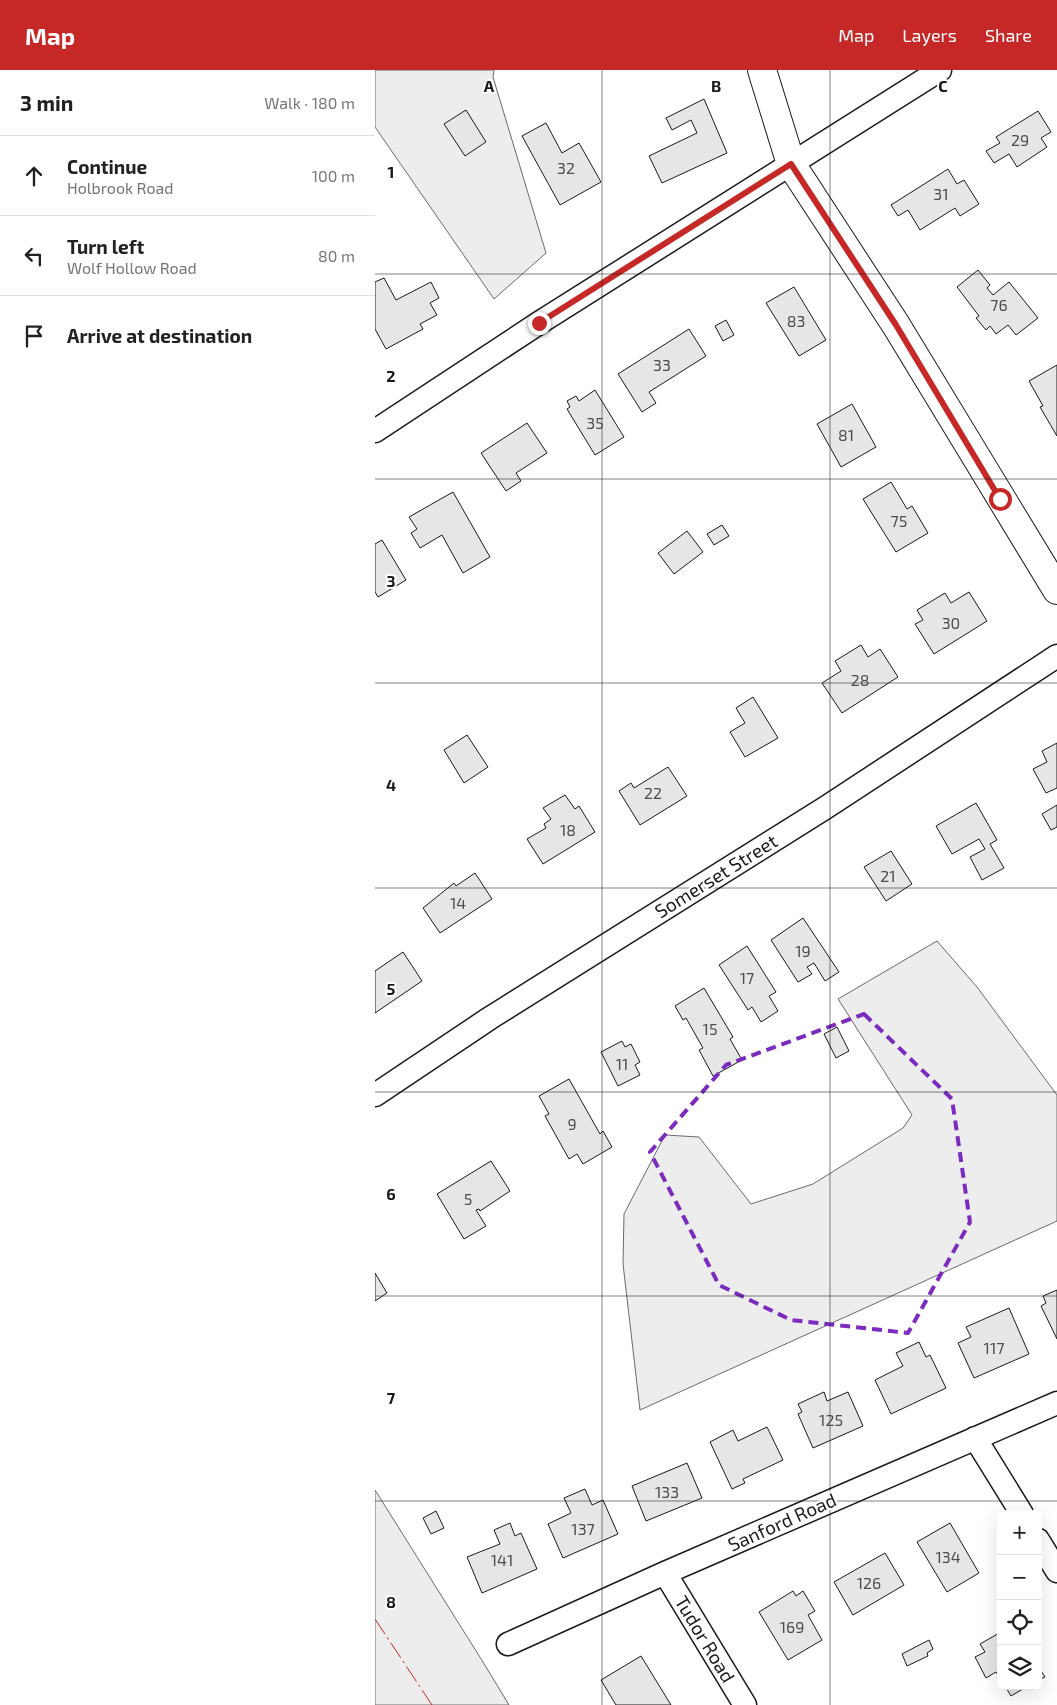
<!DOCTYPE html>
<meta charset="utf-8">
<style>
body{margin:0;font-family:"Exo 2",sans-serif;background:#f2f2f2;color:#202124}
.controls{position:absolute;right:15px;bottom:15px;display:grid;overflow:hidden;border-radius:8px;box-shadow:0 5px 20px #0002}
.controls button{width:45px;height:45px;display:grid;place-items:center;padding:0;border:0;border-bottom:1px solid #e0e0e0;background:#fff;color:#202124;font:25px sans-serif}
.stop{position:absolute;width:15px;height:15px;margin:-11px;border:4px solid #c62828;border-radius:50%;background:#fff}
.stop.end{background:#c62828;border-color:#fff;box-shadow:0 1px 5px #0008}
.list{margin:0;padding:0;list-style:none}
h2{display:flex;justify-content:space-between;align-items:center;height:65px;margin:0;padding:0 20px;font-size:21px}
h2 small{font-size:16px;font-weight:400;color:#757577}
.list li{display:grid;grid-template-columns:32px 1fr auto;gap:15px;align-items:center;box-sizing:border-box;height:80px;padding:0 20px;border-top:1px solid #e0e0e0}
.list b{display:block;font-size:19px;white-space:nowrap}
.list p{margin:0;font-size:16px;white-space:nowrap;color:#757577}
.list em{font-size:16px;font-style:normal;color:#757577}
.icon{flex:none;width:28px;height:28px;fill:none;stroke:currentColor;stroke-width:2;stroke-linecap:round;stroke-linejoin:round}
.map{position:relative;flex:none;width:682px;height:1635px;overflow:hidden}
header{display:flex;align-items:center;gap:30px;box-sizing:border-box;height:70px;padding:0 25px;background:#c62828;color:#fff}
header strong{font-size:24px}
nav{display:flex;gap:28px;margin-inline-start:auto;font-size:18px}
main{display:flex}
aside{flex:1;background:#fff}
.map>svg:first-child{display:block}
.built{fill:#ededed;stroke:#6a6a6a}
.building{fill:#e6e6e6;stroke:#1a1a1a}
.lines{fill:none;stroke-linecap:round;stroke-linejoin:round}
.street-casing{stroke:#1a1a1a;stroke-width:25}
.secondary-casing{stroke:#1a1a1a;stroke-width:30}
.street{stroke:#fff;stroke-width:22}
.secondary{stroke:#fff;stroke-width:28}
.power{stroke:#c62828;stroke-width:1;stroke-dasharray:18 4 2.5 4;stroke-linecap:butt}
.route{stroke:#c62828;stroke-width:6}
.marked{fill:none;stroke:#7b2cbf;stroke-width:4;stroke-dasharray:10 6;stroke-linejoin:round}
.grid{fill:none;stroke:#1a1a1a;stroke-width:1;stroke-opacity:0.55}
.labels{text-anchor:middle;stroke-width:4;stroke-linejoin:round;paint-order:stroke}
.number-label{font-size:16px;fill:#4d4d4d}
.street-label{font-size:19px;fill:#1a1a1a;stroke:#fff}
.grid-label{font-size:16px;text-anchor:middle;font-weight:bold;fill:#1a1a1a;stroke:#fff;stroke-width:4;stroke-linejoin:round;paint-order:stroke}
</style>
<header>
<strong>Map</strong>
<nav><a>Map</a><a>Layers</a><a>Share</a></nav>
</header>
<main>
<aside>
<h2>3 min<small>Walk · 180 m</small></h2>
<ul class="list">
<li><svg class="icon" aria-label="ahead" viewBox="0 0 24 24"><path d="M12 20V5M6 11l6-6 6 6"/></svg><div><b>Continue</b><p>Holbrook Road</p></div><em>100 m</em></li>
<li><svg class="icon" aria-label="left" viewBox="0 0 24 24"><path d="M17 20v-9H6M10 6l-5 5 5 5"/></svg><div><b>Turn left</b><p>Wolf Hollow Road</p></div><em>80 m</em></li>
<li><svg class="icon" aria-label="arrive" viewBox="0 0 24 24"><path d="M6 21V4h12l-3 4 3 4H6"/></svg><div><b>Arrive at destination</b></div></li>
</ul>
</aside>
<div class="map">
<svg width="682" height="1635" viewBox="0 0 682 1635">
<rect width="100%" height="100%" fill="#fff"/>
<path class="built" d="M 0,0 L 119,0 L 118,7 L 171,183 L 119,229 L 0,57 Z
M 562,871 L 602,917 L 682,1025 L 682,1151 L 265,1340 L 248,1194 L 249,1144 L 290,1065 L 324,1067 L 376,1134 L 438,1114 L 528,1058 L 537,1045 L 463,929 Z
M 0,1420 L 108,1592 L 134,1635 L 0,1635 Z"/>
<path class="building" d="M 329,29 L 352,83 L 287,113 L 274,86 L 322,63 L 316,50 L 297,60 L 291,48 Z
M 91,40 L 111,72 L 90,86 L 69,54 Z
M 663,41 L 676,62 L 666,68 L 672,77 L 642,97 L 634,84 L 619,93 L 611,81 L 625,73 L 621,67 Z
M 171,53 L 187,83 L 204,73 L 226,112 L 185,135 L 147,66 Z
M 573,99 L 582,114 L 589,110 L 604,134 L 585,146 L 580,138 L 545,160 L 533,140 L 523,146 L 516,135 Z
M 603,200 L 615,215 L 612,218 L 618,225 L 634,212 L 663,248 L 641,265 L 633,255 L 621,264 L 615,256 L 611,260 L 601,248 L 604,246 L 582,217 Z
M 9,208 L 21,230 L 56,212 L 64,228 L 55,233 L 62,245 L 45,254 L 48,259 L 11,279 L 0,259 L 0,212 Z
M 419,217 L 451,270 L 424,286 L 391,233 Z
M 351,250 L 359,265 L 348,271 L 340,256 Z
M 314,259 L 331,286 L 274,322 L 281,333 L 267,342 L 243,304 Z
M 682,295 L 682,366 L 665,337 L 668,336 L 654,311 Z
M 220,320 L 249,367 L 220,385 L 192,339 L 195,337 L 192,331 L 201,326 L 204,331 Z
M 477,334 L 501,377 L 466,397 L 442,354 Z
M 152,353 L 172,383 L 141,403 L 146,411 L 131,421 L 106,383 Z
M 516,412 L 532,439 L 537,436 L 553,463 L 521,482 L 488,429 Z
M 78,422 L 115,487 L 88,503 L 67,465 L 45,478 L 36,463 L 42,459 L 34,447 Z
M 347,455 L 354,466 L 339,475 L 332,464 Z
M 312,461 L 328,482 L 299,504 L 283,483 Z
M 7,470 L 31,510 L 3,527 L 0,522 L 0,474 Z
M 594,522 L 612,551 L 559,584 L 540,554 L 548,550 L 542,540 L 570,523 L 576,533 Z
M 486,575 L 493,587 L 505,579 L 523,607 L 467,643 L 447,613 L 466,601 L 460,591 Z
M 378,627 L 403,668 L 370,687 L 355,662 L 370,653 L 361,638 Z
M 92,665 L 113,697 L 89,713 L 69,680 Z
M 682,673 L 682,718 L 671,723 L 658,699 L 672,692 L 667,681 Z
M 293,697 L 312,726 L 265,755 L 244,721 L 256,713 L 259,718 Z
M 190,725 L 200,739 L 204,736 L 220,762 L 168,794 L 152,769 L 171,758 L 169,754 L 176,749 L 168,738 Z
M 601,733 L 622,770 L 615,774 L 629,798 L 607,810 L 595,787 L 610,779 L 604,769 L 577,784 L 561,756 Z
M 682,735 L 682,757 L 676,760 L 667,744 Z
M 516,781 L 537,814 L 511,831 L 489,797 Z
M 100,803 L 117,829 L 65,863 L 48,838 L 79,813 L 81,816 Z
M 428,848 L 464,902 L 450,911 L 439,893 L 432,897 L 437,904 L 423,912 L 396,870 Z
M 372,876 L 401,922 L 394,926 L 403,941 L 386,952 L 377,937 L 373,940 L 344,895 Z
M 28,882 L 47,911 L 0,943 L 0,901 Z
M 329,918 L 358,967 L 355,969 L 367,990 L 338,1006 L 324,980 L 328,978 L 311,948 L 308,950 L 300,936 Z
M 462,957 L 474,981 L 461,988 L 449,964 Z
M 247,971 L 250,977 L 256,974 L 265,992 L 260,995 L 265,1005 L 243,1016 L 226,982 Z
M 194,1009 L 225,1064 L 228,1061 L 237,1077 L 208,1094 L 202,1084 L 194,1089 L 170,1046 L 174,1044 L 164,1026 Z
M 116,1091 L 135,1121 L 105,1141 L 104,1139 L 101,1140 L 111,1156 L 89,1169 L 62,1124 Z
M 0,1203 L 12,1223 L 0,1231 Z
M 682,1220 L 682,1269 L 666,1236 L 671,1233 L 668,1226 Z
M 634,1238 L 654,1284 L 599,1308 L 583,1273 L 596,1267 L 591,1257 Z
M 544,1272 L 551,1287 L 555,1285 L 571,1318 L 516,1344 L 500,1310 L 528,1296 L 521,1283 Z
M 449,1322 L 452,1331 L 473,1322 L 488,1356 L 438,1378 L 423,1344 L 427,1342 L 423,1334 Z
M 392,1357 L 408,1390 L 368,1409 L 370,1413 L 357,1419 L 335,1372 L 358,1360 L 363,1371 Z
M 312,1393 L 327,1428 L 271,1451 L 257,1416 Z
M 210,1419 L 217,1435 L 228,1430 L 243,1464 L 188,1488 L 173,1454 L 196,1443 L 189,1428 Z
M 61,1441 L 69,1458 L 56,1464 L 48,1448 Z
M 135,1453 L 140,1466 L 146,1463 L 162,1499 L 107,1523 L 92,1487 L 125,1474 L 119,1460 Z
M 575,1453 L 604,1503 L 572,1522 L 542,1472 Z
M 510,1483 L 529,1515 L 478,1545 L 459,1512 Z
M 418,1521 L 421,1526 L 428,1521 L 440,1541 L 433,1545 L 447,1570 L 413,1590 L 384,1542 Z
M 626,1562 L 626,1609 L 621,1602 L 611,1608 L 600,1587 L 610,1582 L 605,1574 Z
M 554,1570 L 558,1579 L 552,1583 L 553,1586 L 532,1596 L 527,1584 Z
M 266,1586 L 296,1635 L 241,1635 L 226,1610 Z
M 663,1596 L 670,1607 L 663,1610 Z
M 630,1616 L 653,1616 L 636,1626 Z"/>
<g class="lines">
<defs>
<path id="street" d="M 0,361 L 164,253 L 565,0
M 0,1025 L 115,948 L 450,738 L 682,586
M 600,1368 L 647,1444
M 663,1470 L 682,1501
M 290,1503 L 370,1635
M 133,1574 L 290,1503 L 682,1333"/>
<path id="secondary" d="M 387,0 L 416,94 L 521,255 L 682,520"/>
</defs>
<use href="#street" class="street-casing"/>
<use href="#secondary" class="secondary-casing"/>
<use href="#street" class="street"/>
<use href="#secondary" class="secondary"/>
<path class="power" d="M 0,1549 L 57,1635"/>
</g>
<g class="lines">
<path class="route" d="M 164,253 L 416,94 L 521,255 L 625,429"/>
</g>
<path class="marked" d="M 489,944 L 577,1029 L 595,1152 L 533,1263 L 416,1250 L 344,1215 L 275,1082 L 351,995 Z"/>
<path class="grid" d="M 227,0 L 227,1635M 455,0 L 455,1635M 0,204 L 682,204M 0,409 L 682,409M 0,613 L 682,613M 0,818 L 682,818M 0,1022 L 682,1022M 0,1226 L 682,1226M 0,1431 L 682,1431"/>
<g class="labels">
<g class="number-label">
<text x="645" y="76">29</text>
<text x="191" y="104">32</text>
<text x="566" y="130">31</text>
<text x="624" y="241">76</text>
<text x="421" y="257">83</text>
<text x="287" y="301">33</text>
<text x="220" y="359">35</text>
<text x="471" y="371">81</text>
<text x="524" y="457">75</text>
<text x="576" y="559">30</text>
<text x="485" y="616">28</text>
<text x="278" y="729">22</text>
<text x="193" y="766">18</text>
<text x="513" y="812">21</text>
<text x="83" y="839">14</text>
<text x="428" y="887">19</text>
<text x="372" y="914">17</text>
<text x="335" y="965">15</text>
<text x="247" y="1000">11</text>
<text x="197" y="1060">9</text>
<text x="93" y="1135">5</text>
<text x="619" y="1284">117</text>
<text x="456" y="1356">125</text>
<text x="292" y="1428">133</text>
<text x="208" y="1465">137</text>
<text x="573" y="1493">134</text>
<text x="127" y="1496">141</text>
<text x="494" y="1519">126</text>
<text x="417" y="1563">169</text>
</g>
<g class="street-label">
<text transform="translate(341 806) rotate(-32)" y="7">Somerset Street</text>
<text transform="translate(407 1452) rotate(-24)" y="7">Sanford Road</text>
<text transform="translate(330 1569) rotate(59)" y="7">Tudor Road</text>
</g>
</g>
<g class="grid-label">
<text x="114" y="22">A</text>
<text x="341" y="22">B</text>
<text x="568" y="22">C</text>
<text x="16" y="108">1</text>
<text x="16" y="312">2</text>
<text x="16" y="517">3</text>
<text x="16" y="721">4</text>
<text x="16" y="925">5</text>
<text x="16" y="1130">6</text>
<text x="16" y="1334">7</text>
<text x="16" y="1538">8</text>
</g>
</svg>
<div class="controls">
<button>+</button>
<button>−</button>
<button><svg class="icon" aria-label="locate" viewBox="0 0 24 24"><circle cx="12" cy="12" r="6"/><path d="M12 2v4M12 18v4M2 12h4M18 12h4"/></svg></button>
<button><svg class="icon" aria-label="layers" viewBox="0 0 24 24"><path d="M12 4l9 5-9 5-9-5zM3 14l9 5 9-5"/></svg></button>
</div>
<div class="stop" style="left:625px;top:429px"></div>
<div class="stop end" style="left:164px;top:253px"></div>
</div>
</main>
